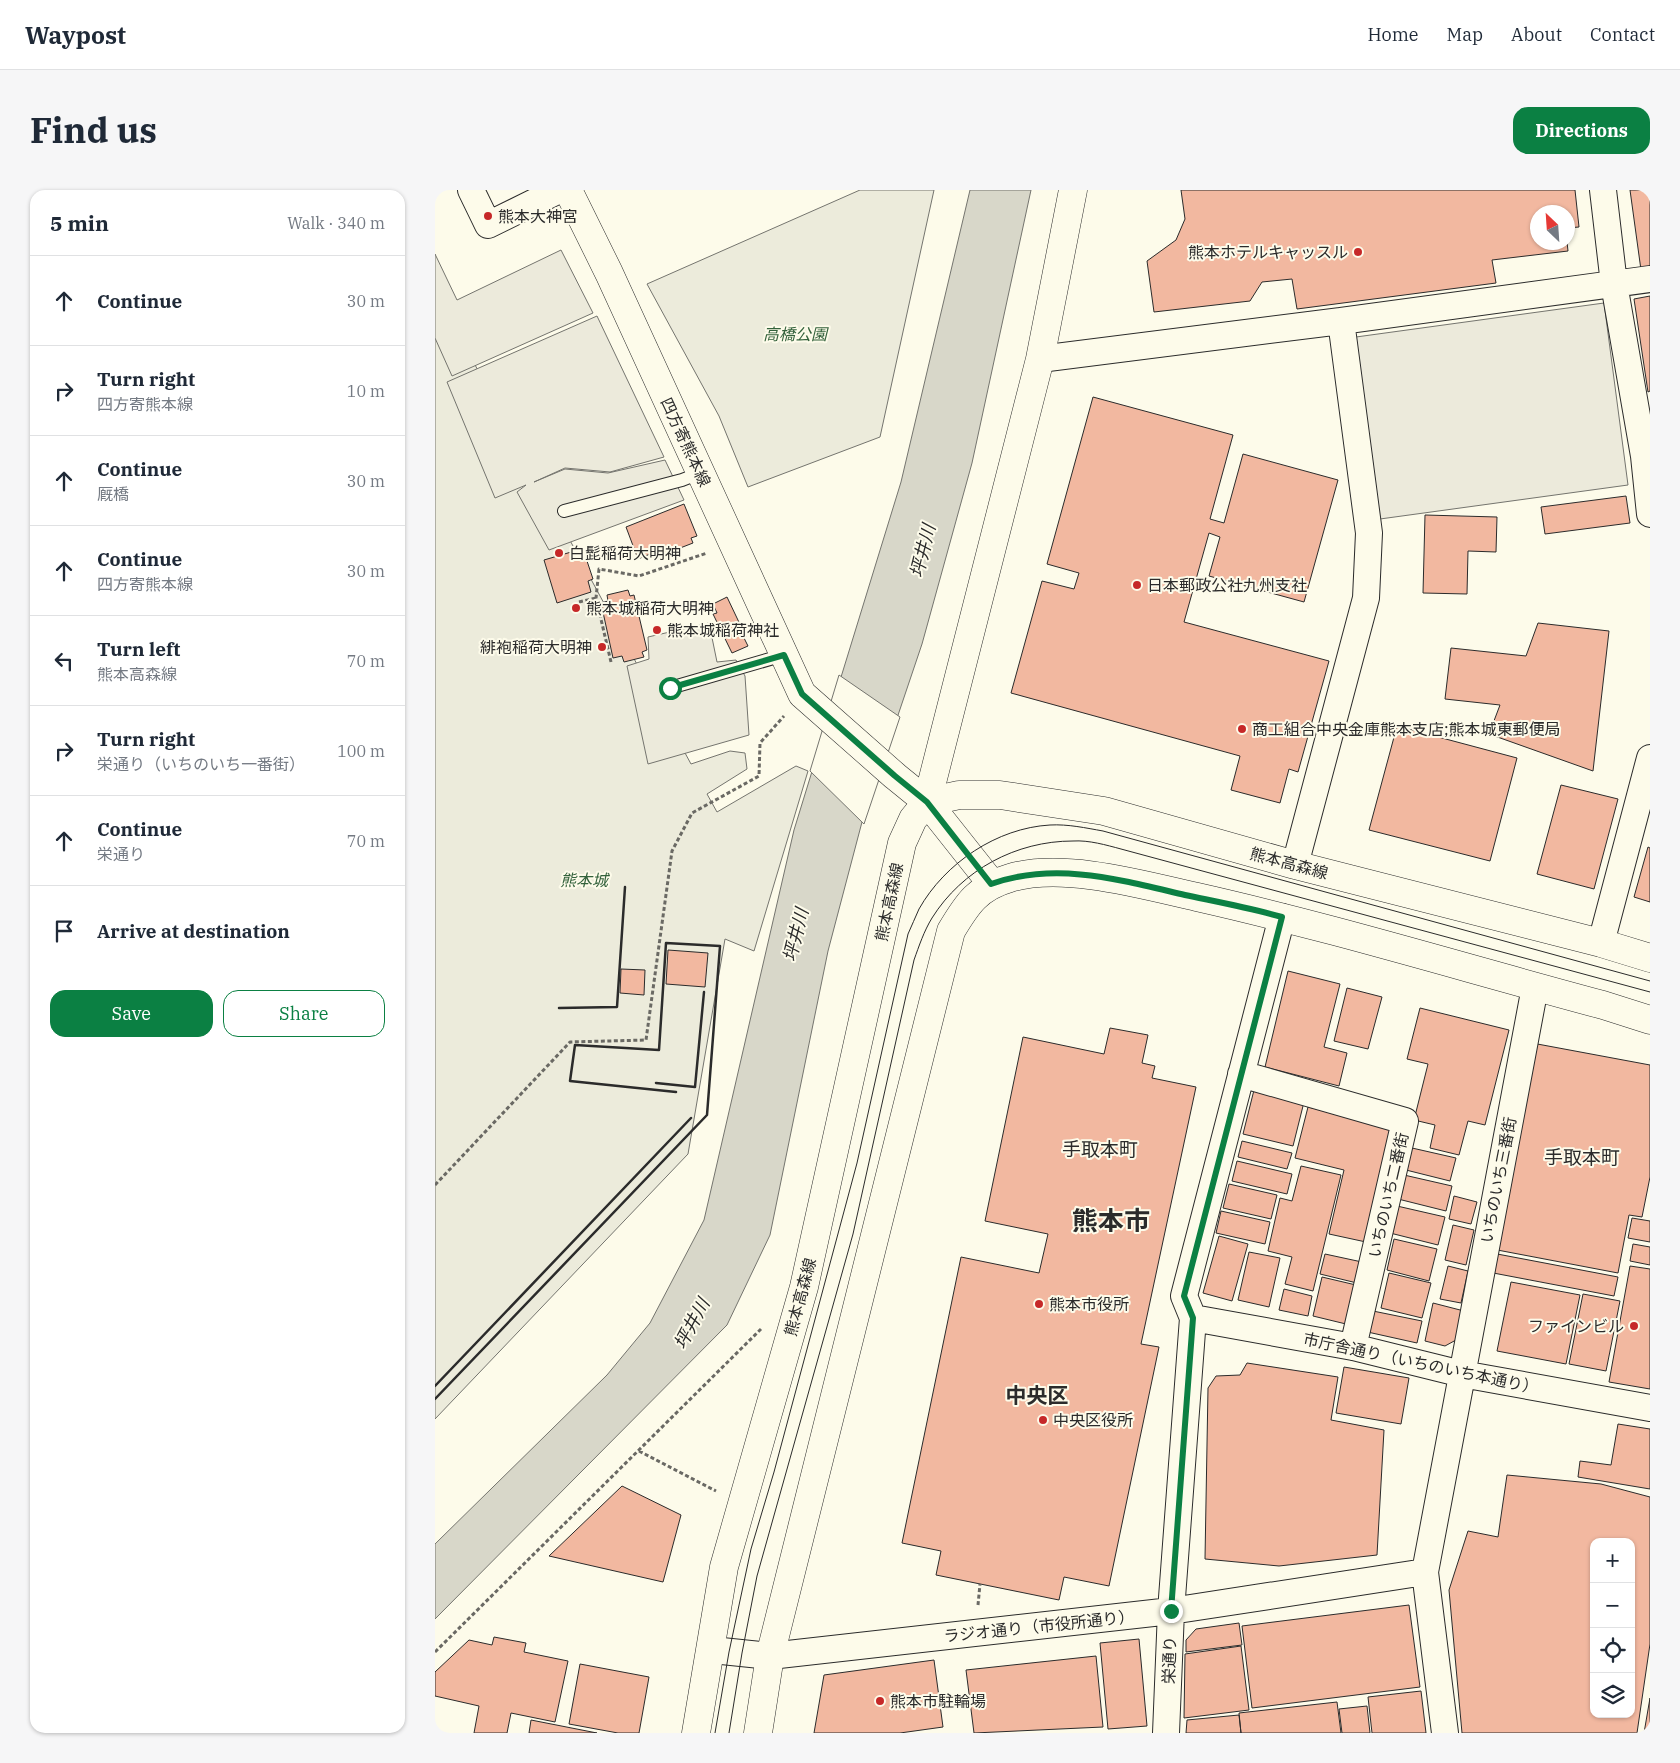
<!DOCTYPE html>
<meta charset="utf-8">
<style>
body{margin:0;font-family:"IBM Plex Serif","Noto Sans JP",serif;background:#f6f6f7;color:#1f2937}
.controls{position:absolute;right:15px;bottom:15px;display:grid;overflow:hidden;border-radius:10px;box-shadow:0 1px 4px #0004}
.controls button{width:45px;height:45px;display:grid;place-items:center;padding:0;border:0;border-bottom:1px solid #e0e1e3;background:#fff;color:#1f2937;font:25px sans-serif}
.compass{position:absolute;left:1095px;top:15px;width:45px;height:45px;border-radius:50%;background:#fff;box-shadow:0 1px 4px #0004;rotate:335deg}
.stop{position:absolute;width:15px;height:15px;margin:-11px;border:4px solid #0b8043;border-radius:50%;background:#fff}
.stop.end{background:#0b8043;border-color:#fff;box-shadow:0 1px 5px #0008}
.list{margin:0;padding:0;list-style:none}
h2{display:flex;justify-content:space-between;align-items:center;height:65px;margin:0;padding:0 20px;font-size:21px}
h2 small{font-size:16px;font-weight:400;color:#747a83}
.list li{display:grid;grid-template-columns:32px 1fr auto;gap:15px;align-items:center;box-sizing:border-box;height:90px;padding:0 20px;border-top:1px solid #e0e1e3}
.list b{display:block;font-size:19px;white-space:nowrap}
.list p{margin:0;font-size:16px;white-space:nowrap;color:#747a83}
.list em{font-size:16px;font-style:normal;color:#747a83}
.actions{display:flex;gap:10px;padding:15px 20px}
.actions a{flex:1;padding:11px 0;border:1px solid #0b8043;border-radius:15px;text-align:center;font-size:18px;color:#0b8043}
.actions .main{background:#0b8043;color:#fff}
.icon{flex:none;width:28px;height:28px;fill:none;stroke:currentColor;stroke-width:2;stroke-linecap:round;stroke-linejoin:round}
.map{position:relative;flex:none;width:1215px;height:1543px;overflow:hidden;border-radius:15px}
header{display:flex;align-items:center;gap:30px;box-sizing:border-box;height:70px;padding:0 25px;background:#fff;border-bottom:1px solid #e0e1e3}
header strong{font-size:24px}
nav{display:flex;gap:28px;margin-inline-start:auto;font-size:18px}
.intro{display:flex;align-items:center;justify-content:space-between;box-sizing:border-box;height:120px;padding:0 30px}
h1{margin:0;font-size:35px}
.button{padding:12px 22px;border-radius:15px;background:#0b8043;color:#fff;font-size:18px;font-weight:700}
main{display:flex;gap:30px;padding:0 30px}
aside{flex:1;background:#fff;border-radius:15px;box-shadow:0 1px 4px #0004}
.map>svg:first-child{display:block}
.green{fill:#ecebdb;stroke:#74746e}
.parking{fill:#eceadb;stroke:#74746e}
.water{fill:#d8d7c9;stroke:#74746e}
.pier{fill:#fdfbea;stroke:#74746e}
.building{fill:#f2b8a0;stroke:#2b2b2b;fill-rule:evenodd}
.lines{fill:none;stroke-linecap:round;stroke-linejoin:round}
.lane-casing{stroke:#2b2b2b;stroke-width:14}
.street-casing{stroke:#2b2b2b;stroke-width:28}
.secondary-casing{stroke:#2b2b2b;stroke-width:29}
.primary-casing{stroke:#2b2b2b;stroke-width:29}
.path{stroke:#6a6964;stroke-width:3;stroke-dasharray:4 2.5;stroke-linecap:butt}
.lane{stroke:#fdfbea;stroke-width:12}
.street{stroke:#fdfbea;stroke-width:26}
.secondary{stroke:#fdfbea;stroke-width:28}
.primary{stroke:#fdfbea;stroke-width:28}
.tram{stroke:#2b2b2b;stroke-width:1}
.wall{stroke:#2b2b2b;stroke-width:2.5}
.route{stroke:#0b8043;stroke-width:6}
.poi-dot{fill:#c62828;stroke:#fdfbea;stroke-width:2}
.labels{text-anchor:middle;stroke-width:4;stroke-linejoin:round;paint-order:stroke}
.poi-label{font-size:16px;fill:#2b2b2b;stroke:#fdfbea;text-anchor:start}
.park-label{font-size:16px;font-style:italic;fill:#34623c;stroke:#fdfbea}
.street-label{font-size:16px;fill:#2b2b2b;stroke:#fdfbea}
.water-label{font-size:18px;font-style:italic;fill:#2b2b2b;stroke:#fdfbea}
.quarter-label{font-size:19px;fill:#2b2b2b;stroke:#fdfbea}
.district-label{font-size:21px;font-weight:bold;fill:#2b2b2b;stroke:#fdfbea}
.town-label{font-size:26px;font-weight:bold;fill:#2b2b2b;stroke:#fdfbea}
</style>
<header>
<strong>Waypost</strong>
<nav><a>Home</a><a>Map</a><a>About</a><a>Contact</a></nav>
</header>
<div class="intro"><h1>Find us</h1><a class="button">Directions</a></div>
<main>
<aside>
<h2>5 min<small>Walk · 340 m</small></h2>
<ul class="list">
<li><svg class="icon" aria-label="ahead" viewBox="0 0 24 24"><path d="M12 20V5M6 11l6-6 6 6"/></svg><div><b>Continue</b></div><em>30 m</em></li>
<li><svg class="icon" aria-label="right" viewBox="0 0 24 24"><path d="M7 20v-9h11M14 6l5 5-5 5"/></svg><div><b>Turn right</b><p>四方寄熊本線</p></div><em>10 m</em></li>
<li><svg class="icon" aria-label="ahead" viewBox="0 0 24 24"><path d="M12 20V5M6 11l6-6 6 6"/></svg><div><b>Continue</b><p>厩橋</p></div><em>30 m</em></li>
<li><svg class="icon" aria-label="ahead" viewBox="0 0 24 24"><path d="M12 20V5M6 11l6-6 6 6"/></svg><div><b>Continue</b><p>四方寄熊本線</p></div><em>30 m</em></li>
<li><svg class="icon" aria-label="left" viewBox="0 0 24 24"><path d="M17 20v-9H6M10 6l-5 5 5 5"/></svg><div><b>Turn left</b><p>熊本高森線</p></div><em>70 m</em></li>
<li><svg class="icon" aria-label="right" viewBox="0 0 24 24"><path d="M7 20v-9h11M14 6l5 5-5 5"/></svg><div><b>Turn right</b><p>栄通り（いちのいち一番街）</p></div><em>100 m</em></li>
<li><svg class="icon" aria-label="ahead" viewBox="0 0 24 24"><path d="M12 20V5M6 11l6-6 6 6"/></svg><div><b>Continue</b><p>栄通り</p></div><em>70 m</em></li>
<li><svg class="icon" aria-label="arrive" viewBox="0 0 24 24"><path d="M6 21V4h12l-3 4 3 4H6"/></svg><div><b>Arrive at destination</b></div></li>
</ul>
<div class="actions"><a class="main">Save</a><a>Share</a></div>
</aside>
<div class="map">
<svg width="1215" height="1543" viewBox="0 0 1215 1543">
<rect width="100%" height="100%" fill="#fdfbea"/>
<path class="green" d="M 425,0 L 499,0 L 445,247 L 313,297 L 284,226 L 212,94 Z
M 0,101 L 256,574 L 295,561 L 310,563 L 312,579 L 272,604 L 282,622 L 361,576 L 373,581 L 319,761 L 290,749 L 253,964 L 0,1229 Z"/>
<path class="parking" d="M 126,60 L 158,123 L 17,186 L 0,148 L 0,64 L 22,110 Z
M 1169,113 L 1193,295 L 945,329 L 921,147 Z
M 162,126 L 229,267 L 175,282 L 130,278 L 99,292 L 130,279 L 173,283 L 230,270 L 249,310 L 114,360 L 82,302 L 91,295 L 60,308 L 12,192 Z
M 274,433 L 282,472 L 301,470 L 310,486 L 314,545 L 213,574 L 192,476 L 214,469 L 213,447 Z"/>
<path class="water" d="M 535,0 L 596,0 L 537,273 L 487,454 L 427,632 L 393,761 L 335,1045 L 292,1135 L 0,1429 L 0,1354 L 172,1185 L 215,1133 L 269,1030 L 359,640 L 466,292 Z"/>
<path class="pier" d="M 404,485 L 465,527 L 429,634 L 375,581 Z"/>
<path class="building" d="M 746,0 L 1140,0 L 1144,37 L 1132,38 L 1132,22 L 1102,22 L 1102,52 L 1132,52 L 1133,61 L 1057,70 L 1061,93 L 862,119 L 857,89 L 827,92 L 815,111 L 719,122 L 712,71 L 741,50 L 750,29 Z
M 1195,0 L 1215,0 L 1215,78 L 1206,80 Z
M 1215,106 L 1215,201 L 1213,202 L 1199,109 Z
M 658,207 L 798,245 L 775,329 L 789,333 L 808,264 L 903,290 L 869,412 L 774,386 L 785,347 L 774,343 L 749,432 L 894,471 L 863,582 L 854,579 L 845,613 L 796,600 L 805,566 L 576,503 L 607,391 L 639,399 L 644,383 L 612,374 Z
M 1191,306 L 1195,333 L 1110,344 L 1106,317 Z
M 249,314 L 262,346 L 256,348 L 258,353 L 222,367 L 220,362 L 203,369 L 191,337 Z
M 990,325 L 1062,327 L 1061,362 L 1033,361 L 1032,404 L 988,403 Z
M 143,360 L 146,370 L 151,368 L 158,389 L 153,391 L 156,402 L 122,413 L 109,370 Z
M 193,400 L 195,406 L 199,405 L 212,460 L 207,462 L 209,467 L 189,472 L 187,466 L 178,468 L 166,413 L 173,411 L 172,405 Z
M 292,407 L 311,447 L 309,448 L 313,456 L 297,463 L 278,424 L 282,423 L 278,414 Z
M 1103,433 L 1174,441 L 1158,581 L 1054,544 L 1065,515 L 1010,509 L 1016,458 L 1091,466 Z
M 962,536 L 1082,568 L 1055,671 L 934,640 Z
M 1126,595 L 1183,609 L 1159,699 L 1102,684 Z
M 1213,657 L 1215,658 L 1215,712 L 1199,707 Z
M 233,760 L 273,763 L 270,797 L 231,794 Z
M 186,779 L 210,780 L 209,805 L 185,803 Z
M 853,781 L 905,794 L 889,857 L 912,863 L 904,896 L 830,877 Z
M 912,798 L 947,807 L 933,859 L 899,851 Z
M 985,818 L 1074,840 L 1050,935 L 1033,931 L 1024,965 L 995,958 L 1000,935 L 979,930 L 993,874 L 972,869 Z
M 675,838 L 713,845 L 707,873 L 720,876 L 717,888 L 761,897 L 706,1154 L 724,1157 L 674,1396 L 629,1387 L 624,1410 L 501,1385 L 506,1361 L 467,1353 L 526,1067 L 604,1083 L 613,1044 L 550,1031 L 588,847 L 669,864 Z
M 1097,853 L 1215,875 L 1215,987 L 1207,1027 L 1194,1025 L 1183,1083 L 1057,1059 Z
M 819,900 L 869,912 L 858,956 L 808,944 Z
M 873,917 L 959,937 L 931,1052 L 894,1044 L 909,980 L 860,968 Z
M 807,951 L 857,963 L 852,979 L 803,967 Z
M 977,958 L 1021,968 L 1015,991 L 971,980 Z
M 802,971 L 857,984 L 852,1004 L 797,991 Z
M 866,976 L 906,985 L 878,1101 L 850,1094 L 857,1067 L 833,1061 L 845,1008 L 857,1011 Z
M 969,985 L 1017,996 L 1011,1021 L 963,1009 Z
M 794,994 L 842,1005 L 836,1029 L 788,1018 Z
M 1019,1006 L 1042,1012 L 1036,1034 L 1014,1029 Z
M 962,1016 L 1010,1027 L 1003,1055 L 955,1043 Z
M 786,1021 L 835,1032 L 830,1054 L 781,1043 Z
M 1197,1028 L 1215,1031 L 1215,1052 L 1193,1048 Z
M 1018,1035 L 1039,1040 L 1031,1075 L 1010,1070 Z
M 784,1046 L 813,1054 L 797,1111 L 768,1103 Z
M 959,1049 L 1002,1059 L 994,1091 L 952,1080 Z
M 1198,1054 L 1215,1057 L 1215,1075 L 1195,1071 Z
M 814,1062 L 845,1068 L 834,1117 L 803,1110 Z
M 1057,1063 L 1183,1087 L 1179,1106 L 1053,1082 Z
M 890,1064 L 927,1072 L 922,1093 L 885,1084 Z
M 1013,1076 L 1033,1081 L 1026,1113 L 1005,1109 Z
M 1195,1076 L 1215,1079 L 1215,1199 L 1174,1192 Z
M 954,1083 L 996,1093 L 987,1128 L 946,1118 Z
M 887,1087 L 921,1095 L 911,1134 L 878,1126 Z
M 1076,1092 L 1145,1105 L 1131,1174 L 1062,1161 Z
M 849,1099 L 877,1106 L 873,1126 L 844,1120 Z
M 1148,1104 L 1185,1111 L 1171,1181 L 1134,1174 Z
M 998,1113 L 1029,1121 L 1021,1150 L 1010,1156 L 990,1151 Z
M 933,1120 L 987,1131 L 982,1153 L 928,1141 Z
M 812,1173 L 903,1187 L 896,1230 L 949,1240 L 942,1365 L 844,1376 L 770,1369 L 773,1198 L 781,1186 L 805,1185 Z
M 909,1177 L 974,1188 L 966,1234 L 901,1223 Z
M 1183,1234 L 1215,1239 L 1215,1299 L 1143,1287 L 1145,1271 L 1176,1275 Z
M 1072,1285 L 1166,1294 L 1215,1307 L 1215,1454 L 1202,1543 L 1027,1543 L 1014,1400 L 1033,1341 L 1063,1347 ZM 1159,1352 L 1196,1352 L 1196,1524 L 1159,1524 Z
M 187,1296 L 246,1325 L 228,1392 L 114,1366 Z
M 974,1415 L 985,1497 L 817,1518 L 807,1436 Z
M 804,1433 L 807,1455 L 751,1462 L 751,1450 L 761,1439 Z
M 59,1447 L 91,1453 L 89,1462 L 133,1471 L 120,1532 L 76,1523 L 72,1543 L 39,1543 L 44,1516 L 0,1506 L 0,1482 L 34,1450 L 57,1455 Z
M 704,1449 L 712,1536 L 673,1539 L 665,1453 Z
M 806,1456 L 814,1520 L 749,1528 L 750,1464 Z
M 661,1466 L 668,1537 L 539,1543 L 531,1480 Z
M 499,1470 L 508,1537 L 465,1543 L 379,1543 L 389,1485 Z
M 145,1474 L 214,1487 L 204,1543 L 183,1543 L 134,1534 Z
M 986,1501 L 991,1543 L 937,1543 L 933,1507 Z
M 1215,1508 L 1215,1543 L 1209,1543 Z
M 902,1512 L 906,1543 L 806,1543 L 804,1523 Z
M 932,1516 L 935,1543 L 907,1543 L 904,1519 Z
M 804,1525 L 806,1543 L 751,1543 L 752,1530 Z
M 96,1530 L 162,1543 L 94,1543 Z"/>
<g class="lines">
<defs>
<path id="lane" d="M 129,321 L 247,290 L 265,283
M 235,498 L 349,465"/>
<path id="street" d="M 36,0 L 53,35 L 124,0
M 1168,0 L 1179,94 L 1209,266 L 1215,324
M 605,169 L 906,131 L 1215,89
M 860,675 L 931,408 L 934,343 L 906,131
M 1166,753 L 1215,568
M 806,884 L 970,931 L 918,1157
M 758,1128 L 918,1157 L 1027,1184 L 1215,1218
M 277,1460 L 335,1466 L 736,1421 L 990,1382
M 731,1543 L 736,1421 L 758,1128 L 749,1106 L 847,727
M 1010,1543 L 990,1382 L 1100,797"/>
<path id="secondary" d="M 133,0 L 174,83 L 367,504 L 460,586 L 492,612 L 557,694
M 492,612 L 605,169 L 638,0"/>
<path id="primary" d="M 261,1543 L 289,1377 L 369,1097 L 467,653 L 478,629 L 492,612 L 524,605 L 565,605 L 669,621 L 860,675 L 1166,753 L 1215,768
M 323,1543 L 335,1466 L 516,741 C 532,714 543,697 575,688 C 628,672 709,695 762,707 C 899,738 1033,779 1168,815 L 1215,830"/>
</defs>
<use href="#lane" class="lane-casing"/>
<use href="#street" class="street-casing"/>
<use href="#secondary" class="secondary-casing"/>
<use href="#primary" class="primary-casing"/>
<path class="path" d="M 144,412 L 161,408
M 176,472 L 161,408 L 164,379 L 204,386 L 272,363
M 0,995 L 135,852 L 211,850 L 237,661 L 257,623 L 324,586 L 325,553 L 349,526
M 204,1261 L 281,1301
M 543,1415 L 545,1394
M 0,1462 L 326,1139"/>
<use href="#lane" class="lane"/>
<use href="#street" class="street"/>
<use href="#secondary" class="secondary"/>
<use href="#primary" class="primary"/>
<path class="tram" d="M 280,1543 L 294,1462 L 316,1359 L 339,1282 L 422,973 L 473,744 C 477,736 480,727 484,719 C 510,673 562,638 615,635 C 633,634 651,638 668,641 L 1215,791
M 294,1543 L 307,1463 L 322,1386 L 418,1044 L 479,770 C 484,756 489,741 497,728 C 527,680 581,651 638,651 C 654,650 671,655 686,659 L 1215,802"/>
<path class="wall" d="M 124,818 L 182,817 L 190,697
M 221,893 L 260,897 L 269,802
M 0,1196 L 256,928
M 0,1209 L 272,925 L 285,756 L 231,753 L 224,860 L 140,855 L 135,891 L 241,902"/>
</g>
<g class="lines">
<path class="route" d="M 235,498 L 349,465 L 367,504 L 460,586 L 492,612 L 556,694 C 621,671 686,690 750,705 C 783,712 815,718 847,727 L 749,1106 L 758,1128 L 736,1421"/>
</g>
<g class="poi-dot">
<circle cx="53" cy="26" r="5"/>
<circle cx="923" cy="62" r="5"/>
<circle cx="124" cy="363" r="5"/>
<circle cx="702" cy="395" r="5"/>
<circle cx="141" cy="418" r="5"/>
<circle cx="222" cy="440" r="5"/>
<circle cx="167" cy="457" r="5"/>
<circle cx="807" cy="539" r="5"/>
<circle cx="604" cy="1114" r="5"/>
<circle cx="1199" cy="1136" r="5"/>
<circle cx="608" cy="1230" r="5"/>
<circle cx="445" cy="1511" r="5"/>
</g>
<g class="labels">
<g class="poi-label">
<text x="63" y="32">熊本大神宮</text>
<text x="913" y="68" text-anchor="end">熊本ホテルキャッスル</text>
<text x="134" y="369">白髭稲荷大明神</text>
<text x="712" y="401">日本郵政公社九州支社</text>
<text x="151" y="424">熊本城稲荷大明神</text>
<text x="232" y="446">熊本城稲荷神社</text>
<text x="157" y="463" text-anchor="end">緋袍稲荷大明神</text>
<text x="817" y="545">商工組合中央金庫熊本支店;熊本城東郵便局</text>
<text x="614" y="1120">熊本市役所</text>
<text x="1189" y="1142" text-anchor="end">ファインビル</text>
<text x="618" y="1236">中央区役所</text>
<text x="455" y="1517">熊本市駐輪場</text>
</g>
<g class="park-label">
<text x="360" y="150">高橋公園</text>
<text x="149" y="696">熊本城</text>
</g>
<g class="street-label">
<text transform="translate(251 252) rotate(65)" y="6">四方寄熊本線</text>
<text transform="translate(854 673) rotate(15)" y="6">熊本高森線</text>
<text transform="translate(454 712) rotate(-78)" y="6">熊本高森線</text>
<text transform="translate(1063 990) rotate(-79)" y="6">いちのいち三番街</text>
<text transform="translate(953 1005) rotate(-77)" y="6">いちのいち二番街</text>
<text transform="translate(365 1107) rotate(-75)" y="6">熊本高森線</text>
<text transform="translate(986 1173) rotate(12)" y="6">市庁舎通り（いちのいち本通り）</text>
<text transform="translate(604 1436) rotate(-6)" y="6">ラジオ通り（市役所通り）</text>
<text transform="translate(734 1470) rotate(-88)" y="6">栄通り</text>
</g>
<g class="water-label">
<text transform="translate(488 361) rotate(-76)" y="6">坪井川</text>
<text transform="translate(361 745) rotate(-76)" y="6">坪井川</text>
<text transform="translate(257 1134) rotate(-62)" y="6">坪井川</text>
</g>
<g class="quarter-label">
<text x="665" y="966">手取本町</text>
<text x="1147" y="974">手取本町</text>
</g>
<g class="district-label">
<text x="602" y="1213">中央区</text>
</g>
<g class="town-label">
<text x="676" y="1040">熊本市</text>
</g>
</g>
</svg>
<div class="controls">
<button>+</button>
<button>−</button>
<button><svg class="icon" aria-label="locate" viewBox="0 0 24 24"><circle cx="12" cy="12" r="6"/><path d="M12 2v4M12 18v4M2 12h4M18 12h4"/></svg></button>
<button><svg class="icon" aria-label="layers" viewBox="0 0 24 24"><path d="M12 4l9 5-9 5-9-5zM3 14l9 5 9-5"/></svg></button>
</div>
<svg class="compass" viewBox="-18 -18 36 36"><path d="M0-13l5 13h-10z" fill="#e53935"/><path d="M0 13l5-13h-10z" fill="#747a83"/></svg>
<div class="stop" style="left:235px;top:498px"></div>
<div class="stop end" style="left:736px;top:1421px"></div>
</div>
</main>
